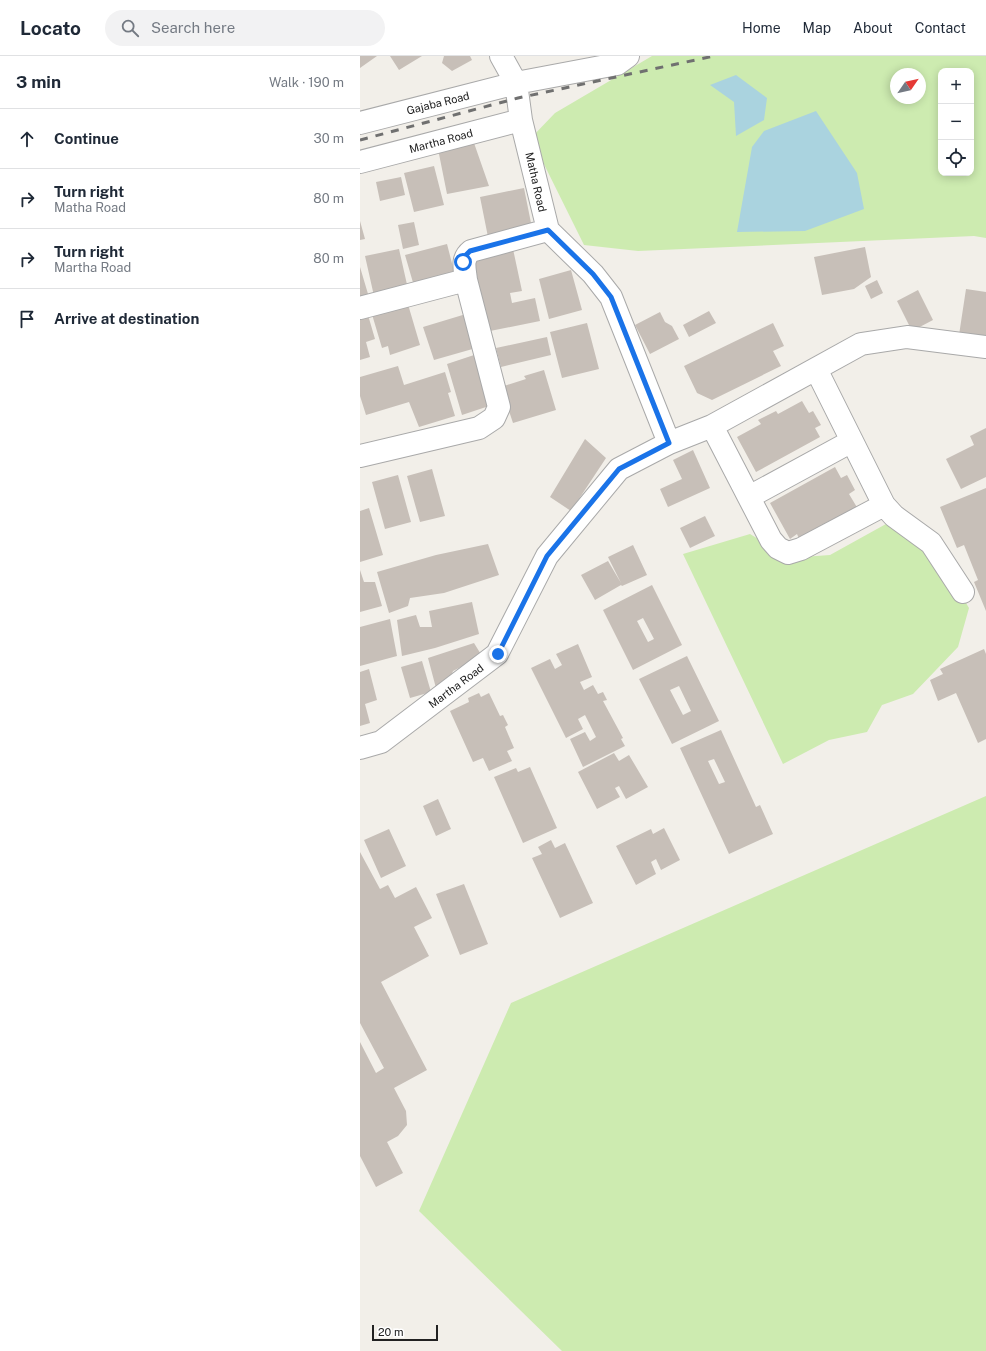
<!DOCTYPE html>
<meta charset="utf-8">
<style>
body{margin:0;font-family:"Public Sans",sans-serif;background:#f2f2f3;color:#1f2937}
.controls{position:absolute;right:12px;top:12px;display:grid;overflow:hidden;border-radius:8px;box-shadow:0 2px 10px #0003}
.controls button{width:36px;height:36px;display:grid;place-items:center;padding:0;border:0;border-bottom:1px solid #e0e1e3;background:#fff;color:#1f2937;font:20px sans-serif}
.compass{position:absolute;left:530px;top:12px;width:36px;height:36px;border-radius:50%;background:#fff;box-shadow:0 2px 10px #0003;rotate:56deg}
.scale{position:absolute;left:12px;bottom:10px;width:66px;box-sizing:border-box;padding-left:4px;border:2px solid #222;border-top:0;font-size:11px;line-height:14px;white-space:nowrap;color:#222;-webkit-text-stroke:3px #fff;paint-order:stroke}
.stop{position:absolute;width:12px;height:12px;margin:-9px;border:3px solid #1a73e8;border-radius:50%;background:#fff}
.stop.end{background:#1a73e8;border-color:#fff;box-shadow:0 1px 4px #0008}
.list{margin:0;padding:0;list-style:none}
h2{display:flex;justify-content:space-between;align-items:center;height:52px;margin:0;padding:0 16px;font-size:17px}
h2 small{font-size:13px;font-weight:400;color:#747a83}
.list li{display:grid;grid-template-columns:26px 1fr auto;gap:12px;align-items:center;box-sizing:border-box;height:60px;padding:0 16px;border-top:1px solid #e0e1e3}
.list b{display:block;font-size:15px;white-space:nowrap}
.list p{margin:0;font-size:13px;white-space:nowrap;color:#747a83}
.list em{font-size:13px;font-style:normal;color:#747a83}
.icon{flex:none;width:22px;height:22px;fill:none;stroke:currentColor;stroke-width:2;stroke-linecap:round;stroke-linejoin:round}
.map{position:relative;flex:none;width:626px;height:1295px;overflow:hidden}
header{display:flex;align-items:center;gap:24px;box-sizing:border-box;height:56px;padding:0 20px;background:#fff;border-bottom:1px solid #e0e1e3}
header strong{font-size:19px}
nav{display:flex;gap:22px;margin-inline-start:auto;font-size:14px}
.search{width:280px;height:36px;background:#f2f2f3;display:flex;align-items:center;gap:10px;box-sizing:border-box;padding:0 14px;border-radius:22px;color:#747a83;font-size:15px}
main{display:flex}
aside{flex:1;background:#fff}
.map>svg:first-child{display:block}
.grass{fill:#cdebb0;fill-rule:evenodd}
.water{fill:#aad3df}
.building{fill:#c7bfb8;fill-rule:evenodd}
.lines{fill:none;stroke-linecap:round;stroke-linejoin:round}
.street-casing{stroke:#a9a9a9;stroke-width:24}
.street{stroke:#fff;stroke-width:22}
.rail{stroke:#707070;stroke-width:3;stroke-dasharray:8 8;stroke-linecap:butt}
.route{stroke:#1a73e8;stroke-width:5}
.labels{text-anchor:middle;stroke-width:4;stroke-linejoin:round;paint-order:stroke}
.street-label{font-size:11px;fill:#222;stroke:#fff}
</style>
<header>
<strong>Locato</strong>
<div class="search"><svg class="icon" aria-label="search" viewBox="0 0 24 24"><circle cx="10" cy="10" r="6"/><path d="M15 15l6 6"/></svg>Search here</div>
<nav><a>Home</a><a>Map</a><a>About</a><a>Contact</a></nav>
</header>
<main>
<aside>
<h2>3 min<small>Walk · 190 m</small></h2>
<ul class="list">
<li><svg class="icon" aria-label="ahead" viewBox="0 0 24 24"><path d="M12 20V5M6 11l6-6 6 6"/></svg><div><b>Continue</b></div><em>30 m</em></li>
<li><svg class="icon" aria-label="right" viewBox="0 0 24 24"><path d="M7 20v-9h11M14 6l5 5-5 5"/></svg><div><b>Turn right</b><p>Matha Road</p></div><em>80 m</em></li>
<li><svg class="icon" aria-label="right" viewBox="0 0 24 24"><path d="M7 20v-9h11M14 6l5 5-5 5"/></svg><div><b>Turn right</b><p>Martha Road</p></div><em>80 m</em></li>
<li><svg class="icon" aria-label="arrive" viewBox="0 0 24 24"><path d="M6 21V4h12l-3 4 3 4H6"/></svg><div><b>Arrive at destination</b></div></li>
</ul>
</aside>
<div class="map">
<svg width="626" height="1295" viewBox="0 0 626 1295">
<rect width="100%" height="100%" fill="#f2efe9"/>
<path class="grass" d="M 292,0 L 626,0 L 626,182 L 614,180 L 278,195 L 224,189 L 171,82 L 195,57 ZM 581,15 L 611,15 L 611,117 L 581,117 ZM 536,18 L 560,18 L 560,42 L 536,42 Z
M 535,463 L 575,495 L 609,552 L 598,591 L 553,638 L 522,649 L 507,676 L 469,684 L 423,708 L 323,498 L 390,478 L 429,502 L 470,499 Z
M 626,740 L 626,1295 L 202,1295 L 59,1155 L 151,947 Z"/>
<path class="water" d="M 376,19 L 407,42 L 404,64 L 376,80 L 374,46 L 350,29 Z
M 456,55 L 497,117 L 504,153 L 445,175 L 377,176 L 392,91 L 404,75 Z"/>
<path class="building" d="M 0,0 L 17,0 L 0,12 Z
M 30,0 L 62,0 L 39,14 Z
M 84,0 L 110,0 L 112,4 L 92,15 L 82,7 Z
M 114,87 L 129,130 L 87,138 L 78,93 Z
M 74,110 L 84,149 L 54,156 L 44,117 Z
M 41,121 L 45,139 L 20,145 L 16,126 Z
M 164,132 L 172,172 L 128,181 L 120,141 Z
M 0,165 L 5,183 L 0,184 Z
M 54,166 L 59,189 L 43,193 L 38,169 Z
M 87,188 L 95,219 L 54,230 L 45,199 Z
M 505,191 L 511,221 L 494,233 L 462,239 L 454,201 Z
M 39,193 L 48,233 L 14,240 L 5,200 Z
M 153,193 L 162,235 L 150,237 L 152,247 L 175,242 L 180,265 L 125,276 L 109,202 Z
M 0,211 L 11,248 L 0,251 Z
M 211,214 L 222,254 L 189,263 L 179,223 Z
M 517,224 L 523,237 L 511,243 L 505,230 Z
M 606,233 L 626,236 L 626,283 L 599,279 Z
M 558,234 L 573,264 L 552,275 L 537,245 Z
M 47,245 L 60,289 L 30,299 L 28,290 L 22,292 L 11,255 Z
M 349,255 L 356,267 L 329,281 L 323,269 Z
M 300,256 L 305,266 L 312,270 L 319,283 L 290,298 L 275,269 Z
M 106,258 L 116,292 L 74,304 L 63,271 Z
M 8,259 L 15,283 L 6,286 L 10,301 L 0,304 L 0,260 Z
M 227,267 L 239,313 L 202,322 L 190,276 Z
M 413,267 L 424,290 L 413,295 L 421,310 L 352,344 L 337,337 L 324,310 Z
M 187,281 L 191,299 L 141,311 L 136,292 Z
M 114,299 L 129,350 L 102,359 L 87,308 Z
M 38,310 L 44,329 L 85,316 L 91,336 L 88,337 L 95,360 L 59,371 L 49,346 L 6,359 L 0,340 L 0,321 Z
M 184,314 L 196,354 L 153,367 L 141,331 L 166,323 L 164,320 Z
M 442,345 L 449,357 L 453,355 L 461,369 L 455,372 L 460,381 L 396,416 L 377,381 L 401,368 L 398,364 L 416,355 L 418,358 Z
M 626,372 L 626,421 L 601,433 L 586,403 L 614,389 L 610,380 Z
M 225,383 L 246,402 L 211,455 L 190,441 Z
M 333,394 L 350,432 L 308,451 L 300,433 L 322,423 L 313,404 Z
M 475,411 L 481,422 L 487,419 L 495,434 L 489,438 L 498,453 L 440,485 L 437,478 L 430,483 L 410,447 Z
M 72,413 L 85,460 L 60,466 L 47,420 Z
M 38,419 L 51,466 L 25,473 L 12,426 Z
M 626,432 L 626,555 L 614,526 L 618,524 L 604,489 L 597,492 L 580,451 Z
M 9,452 L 23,499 L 0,506 L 0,455 Z
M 345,460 L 355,480 L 330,492 L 320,472 Z
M 128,488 L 139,519 L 84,537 L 50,542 L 48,550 L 29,557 L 17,516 L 76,499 Z
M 273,489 L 287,519 L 262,530 L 261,529 L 235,544 L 221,519 L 248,505 L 261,527 L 248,501 Z
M 0,514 L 4,526 L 15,526 L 22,550 L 0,556 Z
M 292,529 L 322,589 L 273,614 L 243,554 ZM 283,562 L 294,583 L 288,586 L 277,565 Z
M 112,546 L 119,578 L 75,592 L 42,600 L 37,564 L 56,559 L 60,571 L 72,571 L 69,555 Z
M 30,563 L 37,600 L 0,610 L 0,571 Z
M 114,587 L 122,600 L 93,615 L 87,631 L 76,632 L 68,602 Z
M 218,588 L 232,621 L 220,626 L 224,634 L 233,629 L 238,638 L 243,636 L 247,644 L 243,645 L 263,682 L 261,683 L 265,690 L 223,711 L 210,683 L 225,676 L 230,685 L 236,681 L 225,659 L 218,663 L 223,673 L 206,682 L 171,612 L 190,603 L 195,613 L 202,609 L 196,598 Z
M 624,593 L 626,598 L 626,683 L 618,687 L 596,637 L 578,645 L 570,624 L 583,618 L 580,613 Z
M 327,600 L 359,665 L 312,688 L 279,623 ZM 319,630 L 331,655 L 323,659 L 310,634 Z
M 62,605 L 71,636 L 50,642 L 41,611 Z
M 9,613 L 17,644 L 5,648 L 10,667 L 0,670 L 0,616 Z
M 119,637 L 121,641 L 129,637 L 140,660 L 143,659 L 148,669 L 145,671 L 154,692 L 147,695 L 152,705 L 129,715 L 123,702 L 113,706 L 90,655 L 109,646 L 108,642 Z
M 361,674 L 396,751 L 400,749 L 413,778 L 369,798 L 320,692 ZM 354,703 L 365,726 L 359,728 L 348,705 Z
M 254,697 L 259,705 L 269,699 L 288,731 L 266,743 L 259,730 L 255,732 L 260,741 L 237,753 L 218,716 Z
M 170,711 L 197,772 L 163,787 L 134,721 L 156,712 L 158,716 Z
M 78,743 L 91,773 L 76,780 L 63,750 Z
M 304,772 L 320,804 L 301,814 L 296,803 L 291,806 L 296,818 L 276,829 L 256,790 L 291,773 L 293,778 Z
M 29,773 L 46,810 L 21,822 L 4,784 Z
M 191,784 L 195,792 L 205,787 L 233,847 L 200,862 L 172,802 L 182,798 L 178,791 Z
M 0,796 L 20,833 L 28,829 L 35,842 L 56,831 L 72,862 L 54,871 L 69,900 L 21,926 L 67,1014 L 34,1032 L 46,1055 L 47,1069 L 38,1080 L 27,1086 L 43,1117 L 16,1131 L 0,1100 L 0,986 L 16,1017 L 24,1012 L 0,967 Z
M 104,828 L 128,888 L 100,899 L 76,838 Z"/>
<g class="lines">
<defs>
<path id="street" d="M 141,0 L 156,27 L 161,64 L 188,174 L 233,218 L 251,241 L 309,387
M 0,67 L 156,27 L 257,8 L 268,0
M 0,106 L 161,64
M 0,252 L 106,224
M 456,313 L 524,449 L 534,460 L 571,487 L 603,536
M 352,370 L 411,484 L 418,492 L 428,497 L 441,493 L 524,449
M 0,400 L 119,372 L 134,362 L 139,351 L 106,224 C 105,213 101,203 111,195 L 188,174
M 389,441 L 492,385
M 0,692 L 21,686 L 137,598 L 187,500 L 259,413 L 309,387 L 352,370 L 501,288 L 547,281 L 626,291"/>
</defs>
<use href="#street" class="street-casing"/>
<use href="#street" class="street"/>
<path class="rail" d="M 0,84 L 158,42 L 354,0"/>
</g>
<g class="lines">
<path class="route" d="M 103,206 L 106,199 L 110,195 L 188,174 L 233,218 L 251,241 L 309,387 L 259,413 L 187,500 L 138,598"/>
</g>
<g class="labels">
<g class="street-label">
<text transform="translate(78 47) rotate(-14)" y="4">Gajaba Road</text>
<text transform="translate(81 85) rotate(-15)" y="4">Martha Road</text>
<text transform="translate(176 126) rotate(77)" y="4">Matha Road</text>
<text transform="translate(96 630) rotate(-37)" y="4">Martha Road</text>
</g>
</g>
</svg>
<div class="controls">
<button>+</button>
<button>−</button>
<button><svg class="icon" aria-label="locate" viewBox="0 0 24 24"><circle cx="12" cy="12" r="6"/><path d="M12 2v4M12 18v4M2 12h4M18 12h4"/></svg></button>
</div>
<svg class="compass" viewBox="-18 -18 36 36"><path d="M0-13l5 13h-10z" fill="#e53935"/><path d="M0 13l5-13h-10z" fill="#747a83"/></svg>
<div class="scale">20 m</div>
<div class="stop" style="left:103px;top:206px"></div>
<div class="stop end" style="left:138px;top:598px"></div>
</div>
</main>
